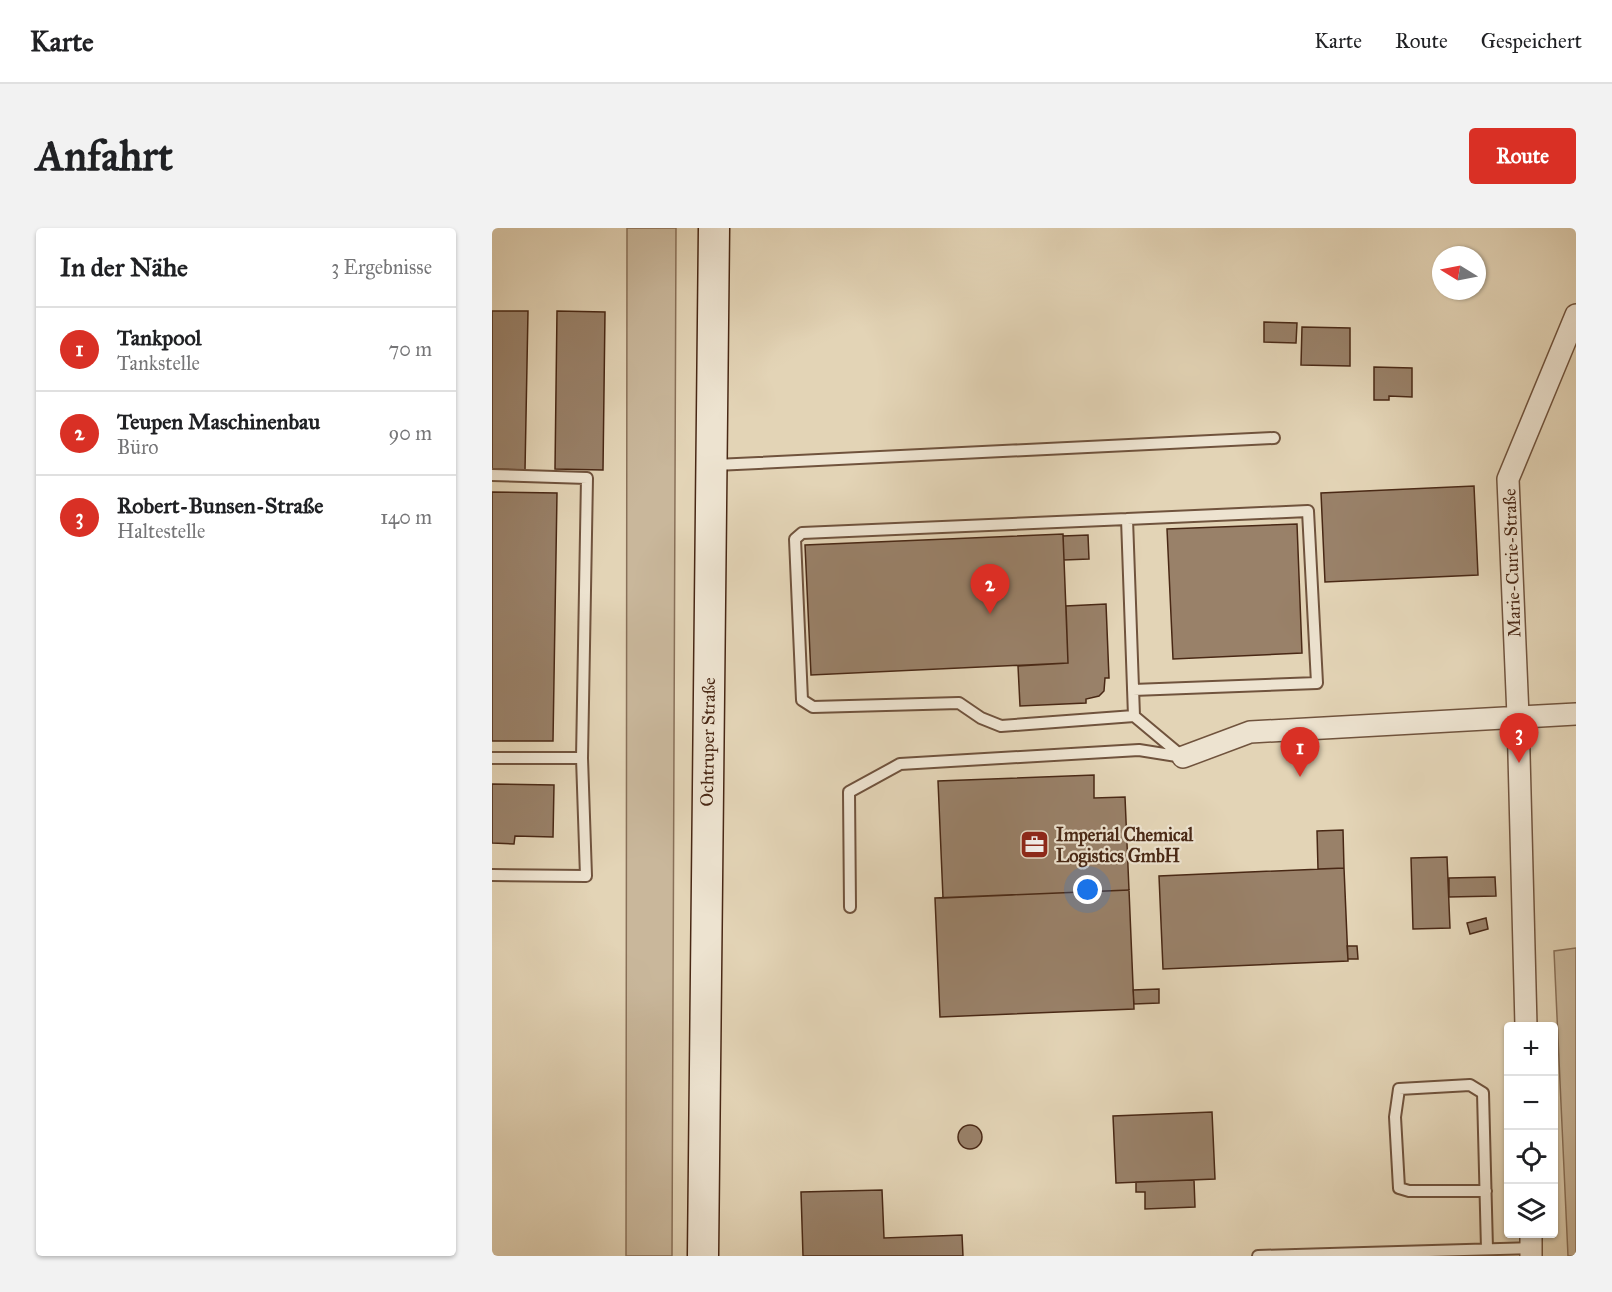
<!DOCTYPE html>
<html lang="de">
<meta charset="utf-8">
<style>
body{margin:0;font-family:"IM FELL Great Primer",serif;background:#f2f2f2;color:#202124}
.controls{position:absolute;right:18px;bottom:18px;display:grid;overflow:hidden;border-radius:6px;box-shadow:0 2px 4px #0004}
.controls button{width:54px;height:54px;display:grid;place-items:center;padding:0;border:0;border-bottom:2px solid #e0e0e0;background:#fff;color:#202124;font:30px sans-serif}
.compass{position:absolute;left:940px;top:18px;width:54px;height:54px;border-radius:50%;background:#fff;box-shadow:0 2px 4px #0004;rotate:280deg}
.you{position:absolute;left:596px;top:662px;width:21px;height:21px;margin:-15px;border:4px solid #fff;border-radius:50%;background:#1a73e8;box-shadow:0 0 0 9px #1a73e833}
.badge{display:grid;place-items:center;width:39px;height:39px;border-radius:50%;background:#d93025;color:#fff;font-size:20px;font-weight:700}
.pin{position:absolute;translate:-50% -50px;filter:drop-shadow(0 2px 3px #0008)}
.pin::after{content:'';position:absolute;top:32px;width:21px;height:18px;background:inherit;clip-path:polygon(0 0,100% 0,50% 100%)}
.list{margin:0;padding:0;list-style:none}
h2{display:flex;justify-content:space-between;align-items:center;height:78px;margin:0;padding:0 24px;font-size:26px}
h2 small{font-size:20px;font-weight:400;color:#757577}
.list li{display:grid;grid-template-columns:39px 1fr auto;gap:18px;align-items:center;box-sizing:border-box;height:84px;padding:0 24px;border-top:2px solid #e0e0e0}
.list b{display:block;font-size:22px;white-space:nowrap}
.list p{margin:0;font-size:20px;white-space:nowrap;color:#757577}
.list em{font-size:20px;font-style:normal;color:#757577}
.icon{flex:none;width:33px;height:33px;fill:none;stroke:currentColor;stroke-width:2;stroke-linecap:round;stroke-linejoin:round}
.map{position:relative;flex:none;width:1084px;height:1028px;overflow:hidden;border-radius:6px}
header{display:flex;align-items:center;gap:36px;box-sizing:border-box;height:84px;padding:0 30px;background:#fff;border-bottom:2px solid #e0e0e0}
header strong{font-size:28px}
nav{display:flex;gap:33px;margin-inline-start:auto;font-size:21px}
.intro{display:flex;align-items:center;justify-content:space-between;box-sizing:border-box;height:144px;padding:0 36px}
h1{margin:0;font-size:42px}
.button{padding:15px 27px;border-radius:6px;background:#d93025;color:#fff;font-size:21px;font-weight:700}
main{display:flex;gap:36px;padding:0 36px}
aside{flex:1;background:#fff;border-radius:6px;box-shadow:0 2px 4px #0004}
.map>svg:first-child{display:block}
.green{fill:#c9b79b;stroke:#897058;stroke-width:1.5}
.building{fill:#998169;stroke:#492815;stroke-width:1.5}
.lines{fill:none;stroke-linecap:round;stroke-linejoin:round}
.service-casing{stroke:#70533d;stroke-width:14}
.minor-casing{stroke:#70533d;stroke-width:24}
.secondary-casing{stroke:#492815;stroke-width:33}
.service{stroke:#ede3d0;stroke-width:10}
.minor{stroke:#ede3d0;stroke-width:21}
.secondary{stroke:#ede3d0;stroke-width:30}
.labels{text-anchor:middle;stroke-width:4.5;stroke-linejoin:round;paint-order:stroke}
.street-label{font-size:18px;fill:#492815;stroke:#ede3d0}
.poi-label{font-size:18px;font-weight:bold;fill:#492815;stroke:#ede3d0;text-anchor:start}
</style>
<header>
<strong>Karte</strong>
<nav><a>Karte</a><a>Route</a><a>Gespeichert</a></nav>
</header>
<div class="intro"><h1>Anfahrt</h1><a class="button">Route</a></div>
<main>
<aside>
<h2>In der Nähe<small>3 Ergebnisse</small></h2>
<ul class="list">
<li><span class="badge">1</span><div><b>Tankpool</b><p>Tankstelle</p></div><em>70 m</em></li>
<li><span class="badge">2</span><div><b>Teupen Maschinenbau</b><p>Büro</p></div><em>90 m</em></li>
<li><span class="badge">3</span><div><b>Robert-Bunsen-Straße</b><p>Haltestelle</p></div><em>140 m</em></li>
</ul>
</aside>
<div class="map">
<svg width="1084" height="1028" viewBox="0 0 1084 1028">
<rect width="100%" height="100%" fill="#e3d4b6"/>
<filter id="stains"><feTurbulence type="fractalNoise" baseFrequency=".00333" numOctaves="4"/><feColorMatrix values="0 0 0 0 .2 0 0 0 0 .09 0 0 0 0 .02 0 0 0 .5 -.17"/></filter>
<radialGradient id="worn" r=".72"><stop offset=".6" stop-color="#630" stop-opacity="0"/><stop offset="1" stop-color="#630" stop-opacity=".3"/></radialGradient>
<path class="green" d="M 135,0 L 184,0 L 180,1028 L 134,1028 Z
M 1084,720 L 1084,1028 L 1076,1028 L 1062,723 Z"/>
<path class="building" d="M 0,83 L 36,83 L 33,242 L 0,241 Z
M 65,83 L 113,84 L 111,242 L 63,241 Z
M 772,94 L 805,95 L 804,115 L 772,114 Z
M 810,99 L 858,100 L 858,138 L 809,137 Z
M 882,139 L 920,140 L 920,169 L 897,168 L 897,172 L 882,172 Z
M 982,258 L 986,347 L 833,354 L 829,265 Z
M 0,264 L 65,265 L 61,513 L 0,513 Z
M 805,296 L 810,425 L 681,431 L 675,301 Z
M 571,306 L 576,435 L 319,447 L 313,317 Z
M 596,307 L 597,331 L 572,332 L 571,308 Z
M 614,376 L 617,450 L 613,450 L 612,463 L 607,468 L 594,471 L 594,475 L 528,478 L 526,438 L 576,435 L 574,378 Z
M 602,547 L 602,570 L 633,569 L 637,662 L 451,670 L 446,553 Z
M 0,556 L 62,557 L 61,609 L 23,608 L 22,616 L 0,615 Z
M 851,602 L 852,640 L 826,641 L 825,603 Z
M 955,629 L 958,700 L 921,701 L 919,630 Z
M 852,640 L 856,733 L 671,741 L 667,648 Z
M 1003,649 L 1004,668 L 957,669 L 957,650 Z
M 637,662 L 642,781 L 448,789 L 443,670 Z
M 994,690 L 996,701 L 978,706 L 975,695 Z
M 855,718 L 865,718 L 866,731 L 856,731 Z
M 667,761 L 667,775 L 642,776 L 641,762 Z
M 720,884 L 723,951 L 624,955 L 621,888 Z
M466 909a12 12 0 1 1 24 0a12 12 0 1 1-24 0Z
M 702,952 L 703,979 L 653,981 L 653,964 L 644,964 L 644,954 Z
M 390,962 L 392,1010 L 470,1007 L 471,1028 L 311,1028 L 309,964 Z"/>
<g class="lines">
<defs>
<path id="service" d="M 223,237 L 782,210
M 0,247 L 95,250 L 90,530
M 635,291 L 816,283 L 825,455 L 641,462
M 642,488 L 635,291 L 310,305 L 303,311 L 310,472 L 321,479 L 467,475 L 489,490 L 509,498 L 642,488 L 691,529
M 0,530 L 90,530 L 94,648 L 0,647
M 358,679 L 357,564 L 408,536 L 647,522 L 691,529
M 994,963 L 917,963 L 907,960 L 903,889 L 907,861 L 978,857 L 991,865 L 995,1021
M 766,1028 L 1039,1020"/>
<path id="minor" d="M 691,529 L 758,504 L 1084,486
M 1034,798 L 1026,488 L 1016,251 L 1084,87
M 1039,1006 L 1039,1028"/>
<path id="secondary" d="M 211,1028 L 222,0"/>
</defs>
<use href="#service" class="service-casing"/>
<use href="#minor" class="minor-casing"/>
<use href="#secondary" class="secondary-casing"/>
<use href="#service" class="service"/>
<use href="#minor" class="minor"/>
<use href="#secondary" class="secondary"/>
</g>
<defs>
<symbol id="office-square" viewBox="-11 -11 22 22"><rect x="-9" y="-9" width="18" height="18" rx="4" fill="#8f2418" stroke="#ede3d0"/><path d="M-6-3h4V-5.5h4V-3h4V5H-6ZM-1-4.5V-3h2v-1.5ZM-6 0V1H6V0Z" fill="#fff"/></symbol>
</defs>
<g fill-rule="evenodd">
<use href="#office-square" x="526" y="600" width="33" height="33"/>
</g>
<g class="labels">
<g class="street-label">
<text transform="translate(1020 335) rotate(-92)" y="6">Marie-Curie-Straße</text>
<text transform="translate(216 514) rotate(-89)" y="6">Ochtruper Straße</text>
</g>
<g class="poi-label">
<text x="564" y="613">Imperial Chemical<tspan x="564" dy="21">Logistics GmbH</tspan></text>
</g>
</g>
<rect width="100%" height="100%" filter="url(#stains)"/>
<rect width="100%" height="100%" fill="url(#worn)"/>
</svg>
<div class="controls">
<button>+</button>
<button>−</button>
<button><svg class="icon" aria-label="locate" viewBox="0 0 24 24"><circle cx="12" cy="12" r="6"/><path d="M12 2v4M12 18v4M2 12h4M18 12h4"/></svg></button>
<button><svg class="icon" aria-label="layers" viewBox="0 0 24 24"><path d="M12 4l9 5-9 5-9-5zM3 14l9 5 9-5"/></svg></button>
</div>
<svg class="compass" viewBox="-18 -18 36 36"><path d="M0-13l5 13h-10z" fill="#e53935"/><path d="M0 13l5-13h-10z" fill="#757577"/></svg>
<div class="you"></div>
<div class="pin badge" style="left:808px;top:549px">1</div>
<div class="pin badge" style="left:498px;top:386px">2</div>
<div class="pin badge" style="left:1027px;top:535px">3</div>
</div>
</main>
